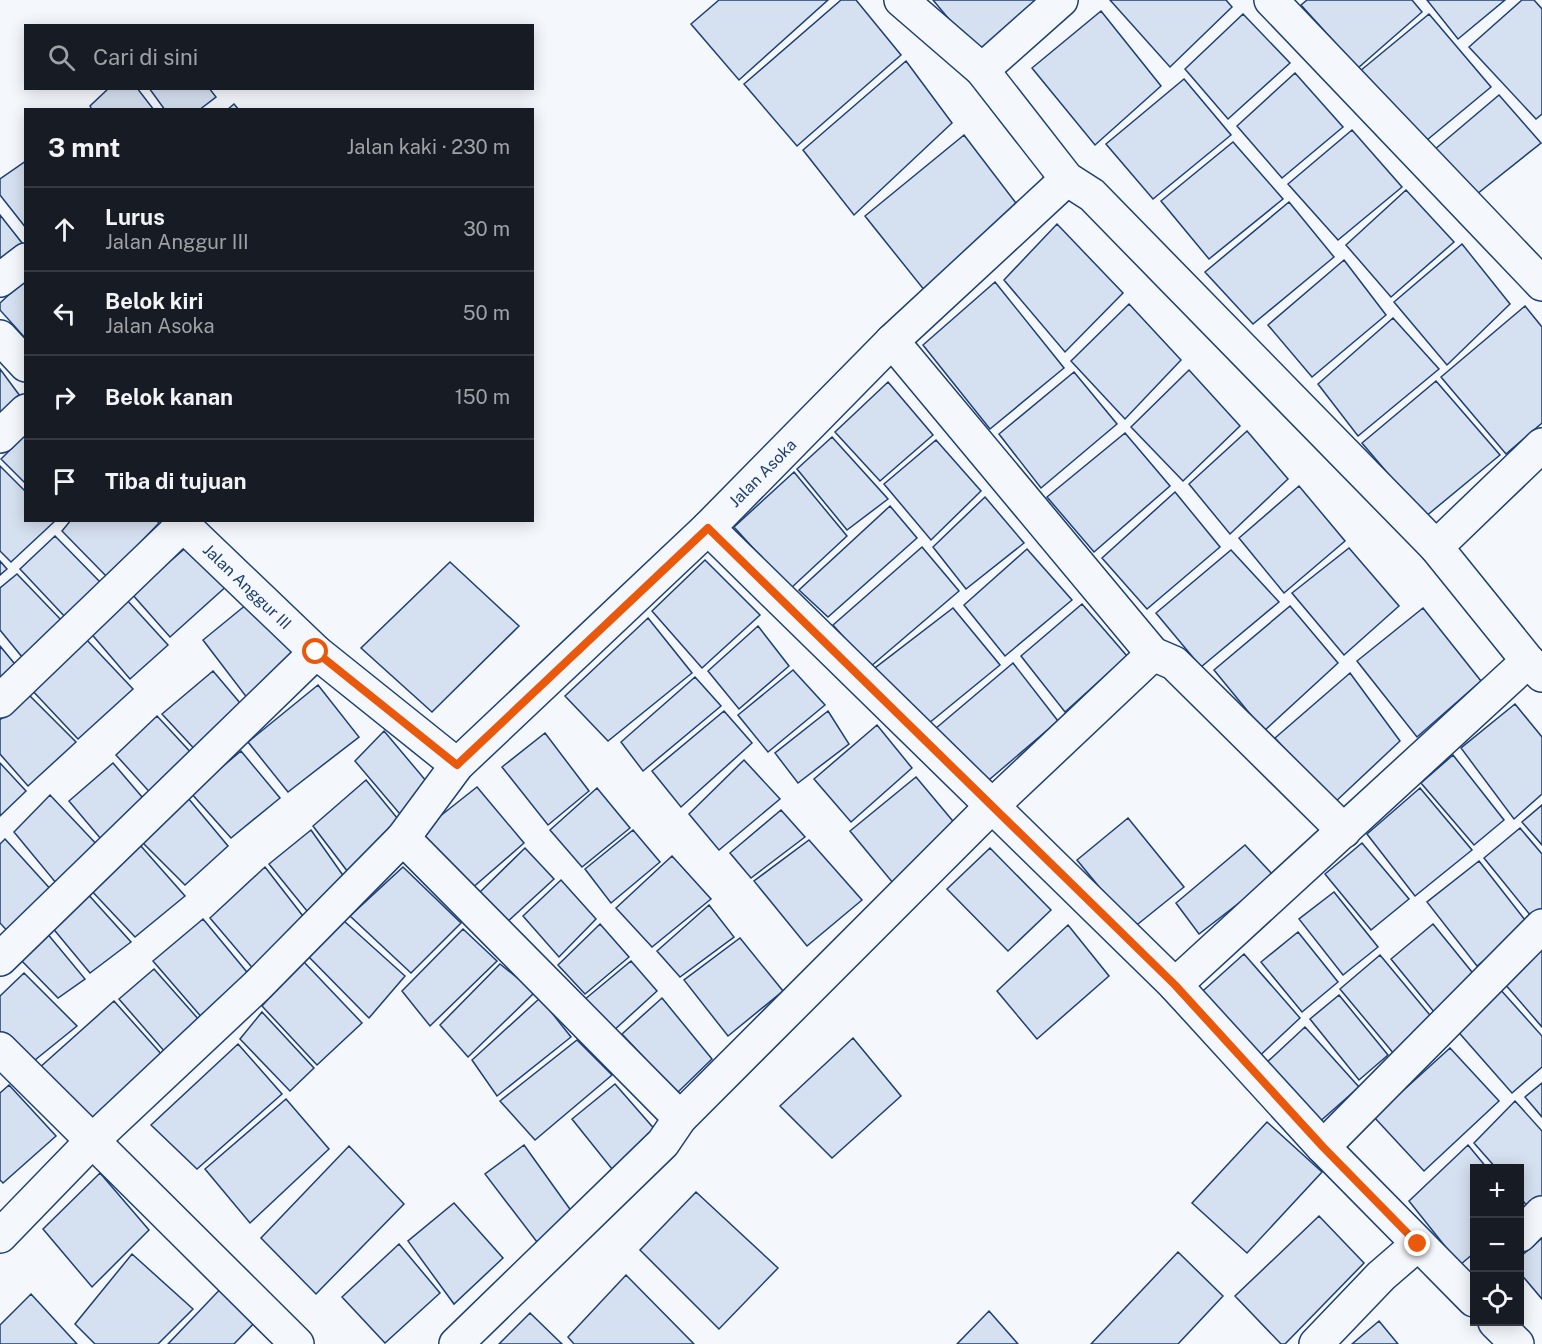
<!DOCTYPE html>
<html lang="id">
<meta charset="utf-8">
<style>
body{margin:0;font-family:"Public Sans",sans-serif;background:#242831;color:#f1f3f6}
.controls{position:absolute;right:18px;bottom:18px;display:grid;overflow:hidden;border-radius:0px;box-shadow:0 3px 15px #0003}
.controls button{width:54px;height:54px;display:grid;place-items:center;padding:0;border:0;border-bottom:2px solid #363941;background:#171b24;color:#f1f3f6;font:30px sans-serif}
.stop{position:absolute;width:18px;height:18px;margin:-14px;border:4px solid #ea580c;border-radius:50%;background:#fff}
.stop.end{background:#ea580c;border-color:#fff;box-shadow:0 2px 6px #0008}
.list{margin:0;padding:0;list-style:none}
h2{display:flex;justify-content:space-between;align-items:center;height:78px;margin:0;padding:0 24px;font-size:26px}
h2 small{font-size:20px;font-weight:400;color:#9ea1a6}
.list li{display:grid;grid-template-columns:39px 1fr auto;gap:18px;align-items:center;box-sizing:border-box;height:84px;padding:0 24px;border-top:2px solid #363941}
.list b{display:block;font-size:22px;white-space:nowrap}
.list p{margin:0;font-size:20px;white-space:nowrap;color:#9ea1a6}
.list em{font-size:20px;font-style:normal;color:#9ea1a6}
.icon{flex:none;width:33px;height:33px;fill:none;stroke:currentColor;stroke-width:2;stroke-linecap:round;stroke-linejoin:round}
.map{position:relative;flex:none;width:1542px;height:1344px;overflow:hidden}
.search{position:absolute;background:#171b24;box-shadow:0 3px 15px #0003;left:24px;top:24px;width:510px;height:66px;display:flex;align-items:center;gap:15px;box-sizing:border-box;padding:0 21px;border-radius:0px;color:#9ea1a6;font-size:22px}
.panel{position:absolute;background:#171b24;box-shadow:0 3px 15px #0003;left:24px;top:108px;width:510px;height:414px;border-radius:0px}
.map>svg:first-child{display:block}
.building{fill:#d5e0f0;stroke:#1d3f73;stroke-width:1.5}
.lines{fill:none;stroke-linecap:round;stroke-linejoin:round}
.minor-casing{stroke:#1d3f73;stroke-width:36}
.minor{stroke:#f4f7fb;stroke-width:33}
.route{stroke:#ea580c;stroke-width:8}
.labels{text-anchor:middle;stroke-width:4.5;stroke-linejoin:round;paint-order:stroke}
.street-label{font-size:16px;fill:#1d3f73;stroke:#f4f7fb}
</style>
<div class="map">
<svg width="1542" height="1344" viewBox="0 0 1542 1344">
<rect width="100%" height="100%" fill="#f4f7fb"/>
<path class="building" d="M 719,0 L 828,0 L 739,80 L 691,24 Z
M 841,0 L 856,0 L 901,55 L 797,146 L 744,84 Z
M 933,0 L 1041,0 L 979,55 Z
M 1110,0 L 1226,0 L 1232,7 L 1170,67 Z
M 1307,0 L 1412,0 L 1422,12 L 1358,68 L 1301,5 Z
M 1427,0 L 1505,0 L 1458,39 Z
M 1522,0 L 1534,0 L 1542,9 L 1542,114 L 1536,119 L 1469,47 Z
M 1101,11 L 1161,86 L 1095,145 L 1032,68 Z
M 1243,14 L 1290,63 L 1228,119 L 1185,69 Z
M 1429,14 L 1491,87 L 1421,145 L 1360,71 Z
M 906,61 L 952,123 L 854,215 L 803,150 Z
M 1295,73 L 1343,127 L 1282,178 L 1237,126 Z
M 1184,79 L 1231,135 L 1153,199 L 1106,144 Z
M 109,88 L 137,88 L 154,110 L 92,110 L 90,106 Z
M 149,88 L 209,88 L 216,97 L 199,110 L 165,110 Z
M 1499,95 L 1541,143 L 1472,198 L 1434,150 Z
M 234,104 L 239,110 L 227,110 Z
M 1352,130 L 1402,187 L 1338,240 L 1288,184 Z
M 964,135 L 1019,207 L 925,291 L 865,216 Z
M 1233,142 L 1283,199 L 1209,259 L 1161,201 Z
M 26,161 L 26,228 L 0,195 L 0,179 Z
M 1406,190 L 1454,242 L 1391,297 L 1346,245 Z
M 1289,202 L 1334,257 L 1253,324 L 1205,272 Z
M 0,215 L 26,248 L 0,271 Z
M 1057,224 L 1123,293 L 1065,352 L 1004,280 Z
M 1462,244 L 1510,304 L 1447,365 L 1394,302 Z
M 1344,260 L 1386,315 L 1312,377 L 1268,325 Z
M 26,279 L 26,339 L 0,310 L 0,303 Z
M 995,282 L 1064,368 L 990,429 L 923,345 Z
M 1129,304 L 1181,360 L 1125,419 L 1071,361 Z
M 1525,306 L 1542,327 L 1542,423 L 1506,454 L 1441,377 Z
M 1393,318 L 1439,369 L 1358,436 L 1318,384 Z
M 0,369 L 20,396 L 0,413 Z
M 1189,370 L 1240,426 L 1183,481 L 1131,427 Z
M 1074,372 L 1117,424 L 1041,488 L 999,434 Z
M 1436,381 L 1500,455 L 1425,517 L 1362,443 Z
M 888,382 L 933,435 L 880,481 L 835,432 Z
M 1247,431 L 1288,479 L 1230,534 L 1189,484 Z
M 1125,433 L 1170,486 L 1094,552 L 1047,497 Z
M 26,434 L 26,484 L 1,459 Z
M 832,437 L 888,499 L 847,530 L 797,469 Z
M 936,440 L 981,491 L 931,540 L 884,484 Z
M 0,466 L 26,492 L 26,520 L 55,521 L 11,562 L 0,551 Z
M 794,472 L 847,536 L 790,589 L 734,527 Z
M 1299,486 L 1345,541 L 1284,593 L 1239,538 Z
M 1175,492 L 1220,547 L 1147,609 L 1102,558 Z
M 985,497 L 1024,543 L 966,589 L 933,547 Z
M 890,506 L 917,538 L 828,617 L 799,590 Z
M 71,520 L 156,520 L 159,523 L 107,577 L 62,531 Z
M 55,536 L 101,583 L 66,618 L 20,569 Z
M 189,545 L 230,583 L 170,637 L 132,594 Z
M 922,547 L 959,591 L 870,667 L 833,625 Z
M 1349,548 L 1399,606 L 1344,655 L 1292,593 Z
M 1027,549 L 1072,600 L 1005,656 L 964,605 Z
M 1231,550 L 1279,602 L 1201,667 L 1156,613 Z
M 705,560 L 760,615 L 702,668 L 652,611 Z
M 0,561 L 7,569 L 0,575 Z
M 450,562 L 519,626 L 432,712 L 361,648 Z
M 17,574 L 64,623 L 27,663 L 0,630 L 0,588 Z
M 126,599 L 168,645 L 130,679 L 89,631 Z
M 252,600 L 301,656 L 251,703 L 203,640 Z
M 1082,604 L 1127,656 L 1065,712 L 1021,656 Z
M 1290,606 L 1338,663 L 1264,731 L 1214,670 Z
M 953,608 L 1000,665 L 923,728 L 875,668 Z
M 1423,608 L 1481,681 L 1417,737 L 1357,661 Z
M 648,618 L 692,673 L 608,741 L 565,696 Z
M 758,626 L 789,666 L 739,709 L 708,671 Z
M 84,637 L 133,689 L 78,739 L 30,688 Z
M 0,646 L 19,669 L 0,687 Z
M 1013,663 L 1058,721 L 983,785 L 935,729 Z
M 793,670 L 825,705 L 768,752 L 738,715 Z
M 213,671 L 246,710 L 200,755 L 162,714 Z
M 1350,673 L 1400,741 L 1333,804 L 1275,738 Z
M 695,677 L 721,706 L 643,771 L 621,742 Z
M 318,685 L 359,737 L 288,792 L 248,742 Z
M 26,692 L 76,742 L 28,786 L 0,754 L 0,720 Z
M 1515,704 L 1542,737 L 1542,794 L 1514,819 L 1461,748 Z
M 724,711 L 752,743 L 681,807 L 652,771 Z
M 828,711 L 849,744 L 798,783 L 775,753 Z
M 157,716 L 196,758 L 155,798 L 116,755 Z
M 877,725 L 912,768 L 851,822 L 814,779 Z
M 384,731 L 427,782 L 405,820 L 355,761 Z
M 545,733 L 589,791 L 548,825 L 502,767 Z
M 241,751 L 280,798 L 231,838 L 191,793 Z
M 1453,755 L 1504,820 L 1474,845 L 1421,783 Z
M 744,760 L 780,799 L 719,850 L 689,814 Z
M 0,763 L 26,791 L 0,816 Z
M 113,763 L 148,804 L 106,845 L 69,801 Z
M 916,777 L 957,826 L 893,883 L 850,831 Z
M 366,780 L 402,824 L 351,876 L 313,826 Z
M 477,787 L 524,843 L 471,889 L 420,832 Z
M 597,788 L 630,828 L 582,867 L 550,830 Z
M 1420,788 L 1472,850 L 1415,896 L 1367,834 Z
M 50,795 L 101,849 L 61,889 L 14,832 Z
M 188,798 L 228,846 L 185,885 L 141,841 Z
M 1542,805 L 1542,845 L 1522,822 Z
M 781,810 L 805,837 L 751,878 L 730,853 Z
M 1128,818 L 1184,887 L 1133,928 L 1077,860 Z
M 1520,828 L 1542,854 L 1542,915 L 1535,921 L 1484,858 Z
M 311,830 L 347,881 L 311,916 L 269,864 Z
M 633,830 L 660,862 L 611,903 L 585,869 Z
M 5,839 L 54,893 L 11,935 L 0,923 L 0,844 Z
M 809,840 L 862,900 L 807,946 L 754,881 Z
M 1362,843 L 1409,899 L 1371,930 L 1325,874 Z
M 140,845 L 185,896 L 135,937 L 89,888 Z
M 1245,845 L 1274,876 L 1199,934 L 1176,903 Z
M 525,848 L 554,879 L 505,924 L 479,893 Z
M 990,848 L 1051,910 L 1008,951 L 947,889 Z
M 672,856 L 711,899 L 652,947 L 616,908 Z
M 1479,861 L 1529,925 L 1477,966 L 1427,902 Z
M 265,867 L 306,920 L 255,971 L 210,918 Z
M 403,867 L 461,923 L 411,973 L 350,916 Z
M 561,880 L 596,919 L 559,957 L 523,916 Z
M 86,892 L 131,942 L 90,973 L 51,926 Z
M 1334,892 L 1378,947 L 1343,975 L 1299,919 Z
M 709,905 L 734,937 L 680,977 L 657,951 Z
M 203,919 L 251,977 L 204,1020 L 153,961 Z
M 344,921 L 405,976 L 369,1018 L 306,954 Z
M 600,924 L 629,957 L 585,994 L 558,965 Z
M 1433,924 L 1476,977 L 1434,1012 L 1391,959 Z
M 1068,925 L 1109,976 L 1037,1039 L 997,991 Z
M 463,929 L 497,961 L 430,1026 L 402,991 Z
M 46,932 L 85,979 L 58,998 L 19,958 Z
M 1298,932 L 1338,982 L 1302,1012 L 1261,962 Z
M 740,938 L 783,991 L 728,1036 L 684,980 Z
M 1542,950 L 1542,1027 L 1504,983 Z
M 1244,954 L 1300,1018 L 1253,1062 L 1195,998 Z
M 1380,955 L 1434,1020 L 1394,1054 L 1340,989 Z
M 303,961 L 362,1023 L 317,1065 L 262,1006 Z
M 631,961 L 657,991 L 612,1032 L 584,1000 Z
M 500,964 L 535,992 L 468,1057 L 440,1025 Z
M 154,969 L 200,1021 L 165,1052 L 119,999 Z
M 24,973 L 77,1026 L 30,1064 L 0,1035 L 0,996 Z
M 1499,988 L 1542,1036 L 1542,1067 L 1512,1093 L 1454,1027 Z
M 1339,995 L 1388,1055 L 1359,1080 L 1310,1019 Z
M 540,998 L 571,1037 L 497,1096 L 472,1060 Z
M 662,998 L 712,1059 L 677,1093 L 622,1034 Z
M 114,1001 L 163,1056 L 92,1126 L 38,1069 Z
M 262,1012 L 314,1068 L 290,1091 L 240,1039 Z
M 1305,1027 L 1359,1087 L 1317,1124 L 1264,1065 Z
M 853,1038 L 901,1096 L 832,1158 L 780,1106 Z
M 577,1040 L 612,1075 L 535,1140 L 500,1101 Z
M 238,1044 L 282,1094 L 197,1169 L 151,1125 Z
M 1450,1048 L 1499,1101 L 1424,1171 L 1374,1117 Z
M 1542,1083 L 1542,1117 L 1525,1097 Z
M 615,1084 L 657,1132 L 612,1169 L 572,1119 Z
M 9,1085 L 56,1136 L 3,1183 L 0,1180 L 0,1093 Z
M 286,1099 L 329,1149 L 250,1223 L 205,1169 Z
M 1515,1101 L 1542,1131 L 1542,1198 L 1530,1210 L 1520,1197 L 1520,1168 L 1496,1168 L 1474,1143 Z
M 1267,1122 L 1322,1172 L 1247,1253 L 1192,1203 Z
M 524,1145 L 572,1212 L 537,1242 L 485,1174 Z
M 1468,1145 L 1487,1168 L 1474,1168 L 1474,1253 L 1460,1265 L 1409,1201 Z
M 349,1146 L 404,1204 L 316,1294 L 261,1238 Z
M 100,1173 L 149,1230 L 92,1287 L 43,1229 Z
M 696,1192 L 778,1268 L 719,1329 L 640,1250 Z
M 454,1203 L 503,1258 L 454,1304 L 408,1241 Z
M 1319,1216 L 1364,1263 L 1285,1344 L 1281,1344 L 1235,1296 Z
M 1542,1238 L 1542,1299 L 1520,1273 L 1520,1257 Z
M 399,1244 L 440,1293 L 385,1343 L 342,1297 Z
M 1178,1252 L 1223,1296 L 1178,1344 L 1091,1344 Z
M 132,1254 L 193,1309 L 158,1344 L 95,1344 L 75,1324 Z
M 626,1275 L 694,1344 L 574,1344 L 568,1337 Z
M 227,1282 L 261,1316 L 234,1344 L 168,1344 Z
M 31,1294 L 77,1344 L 0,1344 L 0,1325 Z
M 989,1311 L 1018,1344 L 957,1344 Z
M 530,1313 L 562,1344 L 499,1344 Z
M 1379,1321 L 1398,1344 L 1352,1344 Z"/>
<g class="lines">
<defs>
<g id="minor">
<path d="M 901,0 L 982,70 L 1067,179 L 1092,195 L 1436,547 L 1528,661 L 1542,675"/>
<path d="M 1271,0 L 1542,284"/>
<path d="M 982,70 L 1061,0"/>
<path d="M 0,280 L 26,260"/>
<path d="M 0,337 L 26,365"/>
<path d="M 892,341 L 1153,654 L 1174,663 L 1344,831"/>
<path d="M 0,436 L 26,411"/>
<path id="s1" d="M 178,520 L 316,652 L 457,765"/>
<path d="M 708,528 L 1175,985 L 1323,1147 L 1474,1300"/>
<path d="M 1436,547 L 1542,445"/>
<path d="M 0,701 L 183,525"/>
<path d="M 403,838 L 680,1118"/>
<path d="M 0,959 L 316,652"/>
<path d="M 1175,985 L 1528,661"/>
<path d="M 0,1049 L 297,1344"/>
<path d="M 1323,1147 L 1542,926"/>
<path d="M 1520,1235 L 1542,1213"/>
<path id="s2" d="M 0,1236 L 93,1140 L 258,985 L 403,838 L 457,765 L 708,528 L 892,341 L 1067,179"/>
<path d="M 1495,1322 L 1517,1344"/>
<path d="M 456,1344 L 663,1143 L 680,1118 L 992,806 L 1153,654"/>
<path d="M 1316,1344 L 1381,1276 L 1418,1244"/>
</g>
</defs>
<use href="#minor" class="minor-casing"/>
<use href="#minor" class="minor"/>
</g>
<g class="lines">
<path class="route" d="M 316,652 L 457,765 L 708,528 L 1175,985 L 1323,1147 L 1418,1244"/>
</g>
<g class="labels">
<g class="street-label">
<text dy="6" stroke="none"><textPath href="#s2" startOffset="1080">Jalan Asoka</textPath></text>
<text dy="6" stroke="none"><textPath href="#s1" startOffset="96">Jalan Anggur III</textPath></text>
</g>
</g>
</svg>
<div class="controls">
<button>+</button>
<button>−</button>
<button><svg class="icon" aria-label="locate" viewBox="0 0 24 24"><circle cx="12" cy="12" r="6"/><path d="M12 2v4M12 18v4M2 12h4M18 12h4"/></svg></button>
</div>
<div class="stop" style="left:316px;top:652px"></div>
<div class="stop end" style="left:1418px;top:1244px"></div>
<div class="search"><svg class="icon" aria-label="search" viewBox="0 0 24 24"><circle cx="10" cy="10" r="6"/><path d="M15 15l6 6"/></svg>Cari di sini</div>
<section class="panel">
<h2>3 mnt<small>Jalan kaki · 230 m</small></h2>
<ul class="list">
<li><svg class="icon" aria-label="ahead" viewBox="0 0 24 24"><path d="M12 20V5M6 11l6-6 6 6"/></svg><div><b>Lurus</b><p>Jalan Anggur III</p></div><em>30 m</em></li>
<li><svg class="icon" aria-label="left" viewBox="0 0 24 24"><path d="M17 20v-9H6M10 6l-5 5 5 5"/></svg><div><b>Belok kiri</b><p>Jalan Asoka</p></div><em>50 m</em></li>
<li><svg class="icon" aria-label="right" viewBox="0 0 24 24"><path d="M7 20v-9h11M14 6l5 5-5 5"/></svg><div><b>Belok kanan</b></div><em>150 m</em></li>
<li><svg class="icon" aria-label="arrive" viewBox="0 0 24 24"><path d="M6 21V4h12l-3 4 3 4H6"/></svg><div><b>Tiba di tujuan</b></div></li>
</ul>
</section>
</div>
